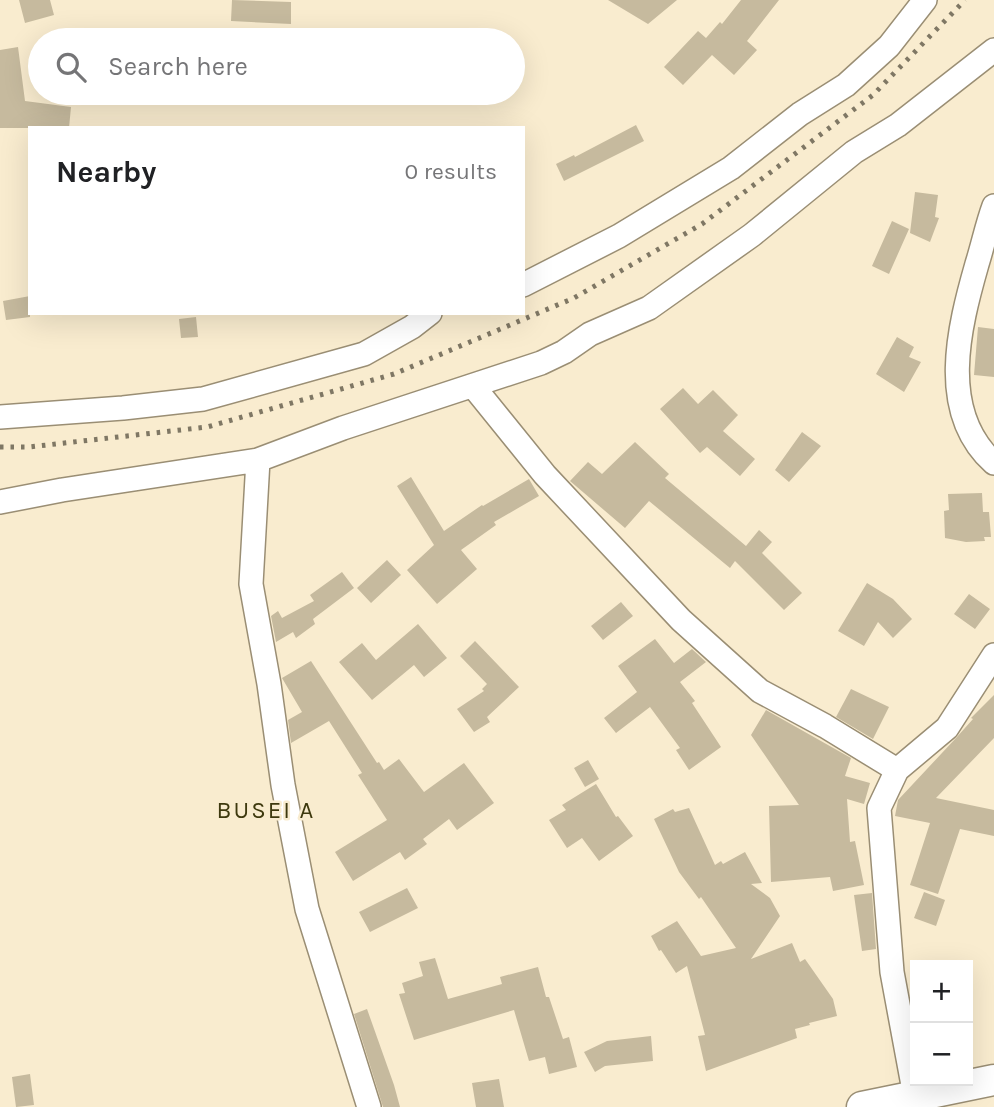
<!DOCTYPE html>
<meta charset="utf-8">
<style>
body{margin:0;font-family:Karla,sans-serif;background:#f6f6f6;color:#202124}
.controls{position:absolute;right:21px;bottom:21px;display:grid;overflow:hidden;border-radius:0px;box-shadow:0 7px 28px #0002}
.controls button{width:63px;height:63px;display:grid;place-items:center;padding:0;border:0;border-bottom:2px solid #e0e0e0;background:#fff;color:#202124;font:35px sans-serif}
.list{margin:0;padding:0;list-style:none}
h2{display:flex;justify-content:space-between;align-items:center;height:91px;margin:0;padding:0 28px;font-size:30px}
h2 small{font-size:23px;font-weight:400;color:#757577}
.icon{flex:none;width:38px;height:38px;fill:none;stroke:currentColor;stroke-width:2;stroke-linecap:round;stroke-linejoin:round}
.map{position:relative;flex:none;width:994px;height:1107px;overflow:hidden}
.search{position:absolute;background:#fff;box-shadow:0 7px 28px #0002;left:28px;top:28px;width:497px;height:77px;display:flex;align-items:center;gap:18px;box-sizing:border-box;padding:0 24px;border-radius:38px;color:#757577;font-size:26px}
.panel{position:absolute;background:#fff;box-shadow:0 7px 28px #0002;left:28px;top:126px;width:497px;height:189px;border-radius:0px}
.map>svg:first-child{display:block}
.building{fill:#c6ba9e}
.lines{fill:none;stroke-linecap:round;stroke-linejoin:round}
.minor-casing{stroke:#9a8e74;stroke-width:26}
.major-casing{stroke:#9a8e74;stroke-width:33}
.minor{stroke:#fff;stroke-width:23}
.major{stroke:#fff;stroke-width:30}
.rail{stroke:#7f7764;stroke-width:5;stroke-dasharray:3.5 7;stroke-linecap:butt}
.labels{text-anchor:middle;stroke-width:5;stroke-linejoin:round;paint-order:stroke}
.quarter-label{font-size:24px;letter-spacing:2px;fill:#3e390e;stroke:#f9eccf}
</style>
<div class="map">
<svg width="994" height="1107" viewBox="0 0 994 1107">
<rect width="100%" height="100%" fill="#f9eccf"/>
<path class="building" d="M 19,0 L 50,0 L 54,15 L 25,23 Z
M 232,0 L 291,2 L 291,24 L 231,21 Z
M 608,0 L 677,0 L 648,24 Z
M 741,0 L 779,0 L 747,41 L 757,50 L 734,75 L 712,55 L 683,85 L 664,67 L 698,31 L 706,38 L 720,22 L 722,24 Z
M 18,47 L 25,101 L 71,107 L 69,128 L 0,128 L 0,50 Z
M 636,125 L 644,141 L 564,181 L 556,164 L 574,155 L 575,157 Z
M 915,192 L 938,195 L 935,217 L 939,218 L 930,242 L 910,233 Z
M 892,221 L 909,229 L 889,274 L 872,266 Z
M 30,296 L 30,317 L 6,320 L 3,301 Z
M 196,317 L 198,337 L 181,338 L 179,319 Z
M 978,327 L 994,329 L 994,377 L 974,375 Z
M 897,337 L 914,347 L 909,357 L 921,362 L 904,392 L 876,374 Z
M 683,388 L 698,404 L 713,390 L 738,415 L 723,431 L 755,459 L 740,476 L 707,447 L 700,453 L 660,409 Z
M 802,432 L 821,446 L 789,482 L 775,470 Z
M 635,442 L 669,474 L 665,478 L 746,546 L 759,530 L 772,542 L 762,553 L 802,593 L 784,610 L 735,561 L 730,568 L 649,501 L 625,528 L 570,481 L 588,462 L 602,474 Z
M 411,477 L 444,531 L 482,505 L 483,506 L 529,479 L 539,496 L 494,522 L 496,525 L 461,550 L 477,569 L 437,604 L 407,570 L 434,545 L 397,486 Z
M 982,493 L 983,512 L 989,512 L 991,537 L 984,537 L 985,541 L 966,542 L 945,538 L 944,511 L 949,510 L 948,494 Z
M 387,560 L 401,575 L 371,603 L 357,588 Z
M 342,572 L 354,588 L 313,619 L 315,624 L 296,638 L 293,632 L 276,642 L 271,616 L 278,611 L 282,618 L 314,601 L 310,595 Z
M 867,583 L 893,599 L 912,619 L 893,638 L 878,622 L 864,646 L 838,631 Z
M 969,594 L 990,609 L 975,629 L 954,614 Z
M 621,602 L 633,616 L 603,640 L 591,626 Z
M 418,624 L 447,658 L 424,677 L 414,665 L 372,700 L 339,662 L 362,643 L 376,660 Z
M 655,639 L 674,663 L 692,649 L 706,662 L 680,682 L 695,701 L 692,703 L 721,747 L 689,770 L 676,750 L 680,748 L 650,707 L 616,733 L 604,718 L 637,692 L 618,666 Z
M 475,641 L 519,687 L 487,717 L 490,722 L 474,732 L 457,709 L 484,691 L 482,689 L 487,684 L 460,656 Z
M 311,661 L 377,763 L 379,762 L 384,770 L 399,759 L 424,792 L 464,763 L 494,803 L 457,830 L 449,819 L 423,839 L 427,844 L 405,860 L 400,852 L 353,881 L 335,852 L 387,820 L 358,775 L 362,773 L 329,721 L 291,743 L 288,720 L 302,712 L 282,678 Z
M 851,689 L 889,707 L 873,739 L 836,717 Z
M 994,695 L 994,738 L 936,798 L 994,810 L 994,836 L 960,829 L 938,894 L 910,885 L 930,823 L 895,816 L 898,800 L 956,738 L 973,719 L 971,718 Z
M 766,710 L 851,758 L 845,776 L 870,783 L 864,804 L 847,799 L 850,842 L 855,841 L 864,885 L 833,891 L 830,877 L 771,882 L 769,806 L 799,805 L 751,735 Z
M 588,760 L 599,779 L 585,787 L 574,768 Z
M 596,784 L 616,817 L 618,816 L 633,836 L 599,861 L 582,838 L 567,848 L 549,820 L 566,810 L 562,805 Z
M 689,808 L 715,865 L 721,861 L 723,864 L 745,852 L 762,883 L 751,884 L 770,898 L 780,916 L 751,959 L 792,943 L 800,962 L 805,959 L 833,999 L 837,1016 L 809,1023 L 810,1025 L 795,1029 L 797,1038 L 706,1071 L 698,1036 L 705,1035 L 687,966 L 676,973 L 661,950 L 659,951 L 651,936 L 677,921 L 701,956 L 736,948 L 701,897 L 699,899 L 679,872 L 654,819 L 673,809 L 675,812 Z
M 407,888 L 418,908 L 370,932 L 359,912 Z
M 924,892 L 945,900 L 936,926 L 914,918 Z
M 872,893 L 876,949 L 862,951 L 854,895 Z
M 435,958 L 448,999 L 502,984 L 500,977 L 538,967 L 546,997 L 549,997 L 563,1039 L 569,1037 L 577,1067 L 549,1074 L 545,1057 L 529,1061 L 514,1010 L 414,1040 L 399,994 L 405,993 L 402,983 L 423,976 L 419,962 Z
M 367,1009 L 394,1085 L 400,1107 L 383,1107 L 354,1014 Z
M 651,1036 L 653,1061 L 605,1066 L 595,1072 L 584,1052 L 607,1041 Z
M 30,1074 L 34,1105 L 16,1107 L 12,1077 Z
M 499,1079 L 504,1107 L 476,1107 L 472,1083 Z"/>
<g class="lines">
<defs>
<path id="minor" d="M 994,206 C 987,225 983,245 977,264 C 959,327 937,412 994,463
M 523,285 L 619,236 L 731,168 L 800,114 L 846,85 L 889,46 L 925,0
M 473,386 L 545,475 L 681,620 L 760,691 L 825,726 L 897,770
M 0,417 L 123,408 L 203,399 L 364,354 L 412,327 L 430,313
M 258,460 L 251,584 L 269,684 L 283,785 L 307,909 L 369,1107
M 0,502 L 62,490 L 258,460 L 343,428 L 541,363 L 564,352 L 590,334 L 649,308 L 752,235 L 854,152 L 898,125 L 994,50
M 915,1096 L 892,972 L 879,808 L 897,770 L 947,728 L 994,655"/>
<path id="major" d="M 862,1107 L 994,1080"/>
</defs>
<use href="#minor" class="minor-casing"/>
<use href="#major" class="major-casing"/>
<use href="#minor" class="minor"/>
<use href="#major" class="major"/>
<path class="rail" d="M 0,447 L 29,447 L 207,427 L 394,374 L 574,298 L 702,224 L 873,95 L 965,0"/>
</g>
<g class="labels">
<g class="quarter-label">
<text x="266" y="818">BUSEI A</text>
</g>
</g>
</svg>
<div class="controls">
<button>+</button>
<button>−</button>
</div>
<div class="search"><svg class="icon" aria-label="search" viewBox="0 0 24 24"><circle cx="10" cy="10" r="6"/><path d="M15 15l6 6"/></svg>Search here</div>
<section class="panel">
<h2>Nearby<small>0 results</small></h2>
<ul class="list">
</ul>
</section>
</div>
